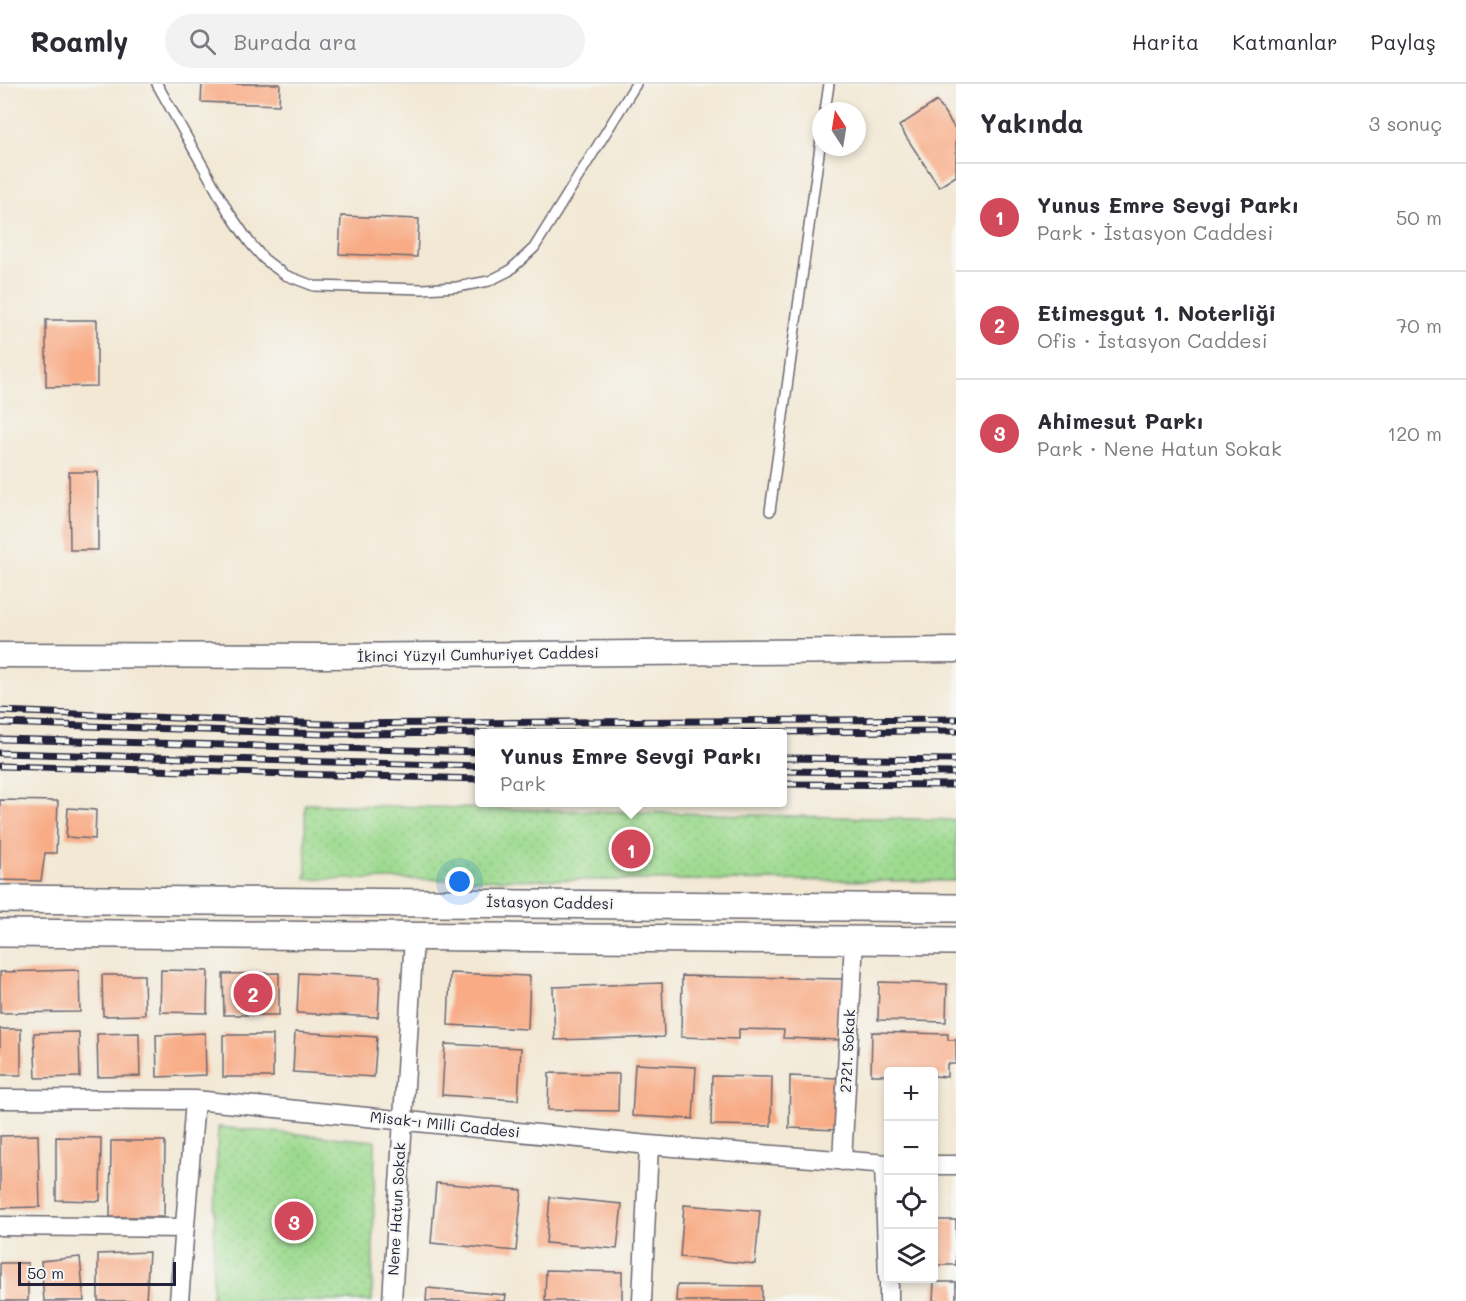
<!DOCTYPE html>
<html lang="tr">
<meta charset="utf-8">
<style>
body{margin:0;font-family:Mali,sans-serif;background:#f2f2f3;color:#2b2b33}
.controls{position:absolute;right:18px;bottom:18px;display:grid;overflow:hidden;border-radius:6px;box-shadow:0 3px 9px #0003}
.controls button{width:54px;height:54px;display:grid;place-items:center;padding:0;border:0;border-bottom:2px solid #e1e1e2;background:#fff;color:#2b2b33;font:30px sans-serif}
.compass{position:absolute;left:812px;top:18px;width:54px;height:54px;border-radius:50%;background:#fff;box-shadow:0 3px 9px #0003;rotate:348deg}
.scale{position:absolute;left:18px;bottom:15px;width:158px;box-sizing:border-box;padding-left:6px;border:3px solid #22223b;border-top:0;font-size:16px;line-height:21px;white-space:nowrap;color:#22223b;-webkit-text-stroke:4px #f6f6f2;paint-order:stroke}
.you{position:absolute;left:460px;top:798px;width:21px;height:21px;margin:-15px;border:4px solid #fff;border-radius:50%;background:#1a73e8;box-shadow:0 0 0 9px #1a73e833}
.badge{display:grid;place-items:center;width:39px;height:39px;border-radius:50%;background:#d1495b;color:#fff;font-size:20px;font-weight:700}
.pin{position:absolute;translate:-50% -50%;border:3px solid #fff;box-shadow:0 2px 6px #0006}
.popup{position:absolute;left:475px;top:645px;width:312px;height:78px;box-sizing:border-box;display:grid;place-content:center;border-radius:6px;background:#fff;filter:drop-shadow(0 2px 4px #0005);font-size:20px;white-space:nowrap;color:#7c7c81}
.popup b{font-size:22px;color:#2b2b33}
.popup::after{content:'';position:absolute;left:50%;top:100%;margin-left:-12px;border:12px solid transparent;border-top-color:#fff}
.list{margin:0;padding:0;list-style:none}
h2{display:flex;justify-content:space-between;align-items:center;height:78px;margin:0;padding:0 24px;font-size:26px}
h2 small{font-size:20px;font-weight:400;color:#7c7c81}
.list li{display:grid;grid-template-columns:39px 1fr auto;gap:18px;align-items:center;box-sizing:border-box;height:108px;padding:0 24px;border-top:2px solid #e1e1e2}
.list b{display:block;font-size:22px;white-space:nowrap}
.list p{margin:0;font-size:20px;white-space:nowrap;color:#7c7c81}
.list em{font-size:20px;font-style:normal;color:#7c7c81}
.icon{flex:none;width:33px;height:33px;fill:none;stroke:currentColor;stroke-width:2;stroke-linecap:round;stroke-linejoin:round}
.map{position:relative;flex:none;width:956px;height:1217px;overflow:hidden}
header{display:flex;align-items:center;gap:36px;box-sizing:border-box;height:84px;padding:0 30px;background:#fff;border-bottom:2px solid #e1e1e2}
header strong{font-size:28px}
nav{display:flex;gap:33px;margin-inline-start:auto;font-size:21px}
.search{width:420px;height:54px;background:#f2f2f3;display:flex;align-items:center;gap:15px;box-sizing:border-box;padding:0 21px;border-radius:33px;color:#7c7c81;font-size:22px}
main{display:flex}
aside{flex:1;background:#fff}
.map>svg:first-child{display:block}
.park{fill:url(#park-dots);stroke:#607e65;stroke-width:1.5}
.building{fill:#f8ab85}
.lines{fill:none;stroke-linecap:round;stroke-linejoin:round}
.service-casing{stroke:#6b6771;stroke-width:12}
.minor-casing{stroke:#6b6771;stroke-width:21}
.secondary-casing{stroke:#6b6771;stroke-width:27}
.primary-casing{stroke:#6b6771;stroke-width:30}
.service{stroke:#fff;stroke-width:9}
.minor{stroke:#fff;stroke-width:18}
.secondary{stroke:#fff;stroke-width:24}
.primary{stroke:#fff;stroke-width:27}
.rail-casing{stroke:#22223b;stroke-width:7}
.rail{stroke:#f6f6f2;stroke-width:4.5;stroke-dasharray:14;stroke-linecap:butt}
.labels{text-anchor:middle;stroke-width:4.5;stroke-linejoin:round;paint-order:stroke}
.street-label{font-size:15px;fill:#22223b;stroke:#f6f6f2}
</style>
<header>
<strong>Roamly</strong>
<div class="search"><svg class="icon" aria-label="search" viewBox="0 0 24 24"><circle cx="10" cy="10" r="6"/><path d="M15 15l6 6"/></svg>Burada ara</div>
<nav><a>Harita</a><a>Katmanlar</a><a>Paylaş</a></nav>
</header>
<main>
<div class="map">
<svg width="956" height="1217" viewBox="0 0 956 1217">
<defs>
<pattern id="park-dots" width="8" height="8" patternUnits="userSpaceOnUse" patternTransform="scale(1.5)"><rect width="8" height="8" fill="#9dda8f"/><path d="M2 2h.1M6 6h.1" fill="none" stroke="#87bb7c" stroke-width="1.8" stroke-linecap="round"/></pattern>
</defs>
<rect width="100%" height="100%" fill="#f6f6f2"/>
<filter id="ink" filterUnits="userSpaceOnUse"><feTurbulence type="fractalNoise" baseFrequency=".0167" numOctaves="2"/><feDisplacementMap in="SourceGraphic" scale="12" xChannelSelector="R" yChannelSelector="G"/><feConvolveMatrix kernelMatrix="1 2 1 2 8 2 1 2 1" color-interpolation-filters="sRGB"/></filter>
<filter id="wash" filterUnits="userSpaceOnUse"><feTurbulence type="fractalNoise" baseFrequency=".008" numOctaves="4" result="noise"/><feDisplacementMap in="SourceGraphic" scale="24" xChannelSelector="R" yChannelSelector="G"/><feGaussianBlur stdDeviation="1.35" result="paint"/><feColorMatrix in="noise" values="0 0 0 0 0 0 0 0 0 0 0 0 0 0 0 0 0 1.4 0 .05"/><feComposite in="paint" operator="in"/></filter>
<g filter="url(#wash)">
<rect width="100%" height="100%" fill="#f2e8d4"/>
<path class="park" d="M 305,720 L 956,736 L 956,797 L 306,795 Z
M 218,1043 L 375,1057 L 372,1217 L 212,1217 Z"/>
<g id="blocks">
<path class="building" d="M 202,0 L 280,0 L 279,21 L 201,18 Z
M 937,17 L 956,46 L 956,92 L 939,103 L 899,42 Z
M 341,132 L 419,135 L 417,173 L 339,170 Z
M 46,236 L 97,236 L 97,302 L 46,303 Z
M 69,388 L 98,388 L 98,466 L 70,466 Z
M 0,716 L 58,717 L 56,769 L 45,769 L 41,797 L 0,796 Z
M 68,724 L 96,726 L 95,755 L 66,753 Z
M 79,886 L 80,928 L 0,929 L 0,888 Z
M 161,886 L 208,887 L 207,929 L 160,928 Z
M 279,889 L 279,931 L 224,931 L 223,890 Z
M 299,889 L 380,893 L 378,933 L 297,929 Z
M 450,889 L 530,892 L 528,945 L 448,941 Z
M 102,891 L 144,891 L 145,931 L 103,932 Z
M 682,892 L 843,895 L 842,956 L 783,954 L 784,946 L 739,945 L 739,955 L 681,953 Z
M 879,898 L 947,900 L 946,938 L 878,936 Z
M 662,899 L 664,953 L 555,956 L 553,903 Z
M 0,945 L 21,945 L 21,991 L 0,991 Z
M 79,948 L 80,993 L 36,994 L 34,949 Z
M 295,948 L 377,953 L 374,993 L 293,988 Z
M 872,948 L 948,950 L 948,956 L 956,956 L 956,980 L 947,980 L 947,993 L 934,992 L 934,988 L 888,988 L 888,991 L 871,991 Z
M 139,949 L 140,992 L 98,993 L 97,950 Z
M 205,949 L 206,991 L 157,993 L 156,951 Z
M 223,951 L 273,951 L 273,993 L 223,993 Z
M 445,960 L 521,964 L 518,1016 L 442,1011 Z
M 635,980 L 696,983 L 693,1035 L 632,1032 Z
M 549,989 L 619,990 L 618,1027 L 548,1026 Z
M 712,992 L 772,993 L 771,1042 L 711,1041 Z
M 790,992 L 838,994 L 837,1046 L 789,1044 Z
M 38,1051 L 40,1123 L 0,1124 L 0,1052 Z
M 56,1053 L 101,1054 L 100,1117 L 56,1116 Z
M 111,1057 L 165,1057 L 164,1133 L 110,1133 Z
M 436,1099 L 522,1106 L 516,1167 L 431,1159 Z
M 550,1113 L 622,1120 L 617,1165 L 546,1159 Z
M 684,1121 L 760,1127 L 755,1180 L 680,1173 Z
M 934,1136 L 956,1136 L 956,1181 L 934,1181 Z
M 149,1168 L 146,1217 L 98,1217 L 98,1170 Z
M 80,1173 L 84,1217 L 44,1217 L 41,1177 Z
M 0,1179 L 28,1179 L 28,1217 L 0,1217 Z
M 546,1186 L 622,1188 L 622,1217 L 545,1217 Z
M 934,1198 L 956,1198 L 956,1217 L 933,1217 Z
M 677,1201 L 762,1202 L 762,1217 L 676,1217 Z
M 427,1204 L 506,1211 L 505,1217 L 426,1217 Z"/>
</g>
</g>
<g filter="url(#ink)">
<use href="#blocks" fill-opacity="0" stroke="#6b6771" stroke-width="1.5"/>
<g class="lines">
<defs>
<path id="service" d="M 157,0 L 228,127 L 250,159 L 264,175 L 285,191 L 314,202 L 423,205 L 457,203 L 489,197 L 509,187 L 534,164 L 636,0
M 825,27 L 829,0
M 770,427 L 821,55"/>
<path id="minor" d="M 0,1015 L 195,1016 L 649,1061 L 888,1080
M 842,1077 L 854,857
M 884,1080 L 888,1194
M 934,1081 L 956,1081
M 0,1142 L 185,1144
M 889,1194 L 889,1217
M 179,1217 L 195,1016
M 392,1217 L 414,853
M 642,1217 L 649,1061"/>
<path id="secondary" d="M 0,571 L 326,572 L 956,566"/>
<path id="primary" d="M 0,815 L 956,824
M 0,849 L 956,857"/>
</defs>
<use href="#service" class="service-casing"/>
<use href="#minor" class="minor-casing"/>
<use href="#secondary" class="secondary-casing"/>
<use href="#primary" class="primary-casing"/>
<use href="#service" class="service"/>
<use href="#minor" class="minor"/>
<use href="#secondary" class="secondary"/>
<use href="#primary" class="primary"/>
<defs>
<path id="rail" d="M 0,627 L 325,640 L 956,635
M 0,639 L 324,650 L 956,647
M 0,655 L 480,668
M 0,669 L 480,682
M 783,674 L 956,676
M 0,682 L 480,695
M 783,687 L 956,689
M 783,700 L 956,701"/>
</defs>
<use href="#rail" class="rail-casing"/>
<use href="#rail" class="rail"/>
</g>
</g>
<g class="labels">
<g class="street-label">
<text transform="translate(478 571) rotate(-1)" y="5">İkinci Yüzyıl Cumhuriyet Caddesi</text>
<text transform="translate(550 819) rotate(1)" y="5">İstasyon Caddesi</text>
<text transform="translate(848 967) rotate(-87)" y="5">2721. Sokak</text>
<text transform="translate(445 1041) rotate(6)" y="5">Misak-ı Milli Caddesi</text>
<text transform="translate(397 1125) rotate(-87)" y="5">Nene Hatun Sokak</text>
</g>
</g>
</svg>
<div class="controls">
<button>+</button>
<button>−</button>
<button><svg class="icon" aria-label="locate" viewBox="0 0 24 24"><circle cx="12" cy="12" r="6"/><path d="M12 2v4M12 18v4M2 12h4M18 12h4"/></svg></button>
<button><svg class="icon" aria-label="layers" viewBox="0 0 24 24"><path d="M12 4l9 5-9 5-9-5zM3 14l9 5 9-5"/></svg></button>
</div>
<svg class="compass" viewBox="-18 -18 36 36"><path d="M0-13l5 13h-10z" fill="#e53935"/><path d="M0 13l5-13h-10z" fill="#7c7c81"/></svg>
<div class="scale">50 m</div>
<div class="you"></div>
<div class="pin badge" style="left:631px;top:765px">1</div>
<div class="popup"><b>Yunus Emre Sevgi Parkı</b>Park</div>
<div class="pin badge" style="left:253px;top:909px">2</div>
<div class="pin badge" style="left:294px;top:1137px">3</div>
</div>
<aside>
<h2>Yakında<small>3 sonuç</small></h2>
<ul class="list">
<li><span class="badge">1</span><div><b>Yunus Emre Sevgi Parkı</b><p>Park · İstasyon Caddesi</p></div><em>50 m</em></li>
<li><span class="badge">2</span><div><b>Etimesgut 1. Noterliği</b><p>Ofis · İstasyon Caddesi</p></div><em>70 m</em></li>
<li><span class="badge">3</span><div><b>Ahimesut Parkı</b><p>Park · Nene Hatun Sokak</p></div><em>120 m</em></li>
</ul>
</aside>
</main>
